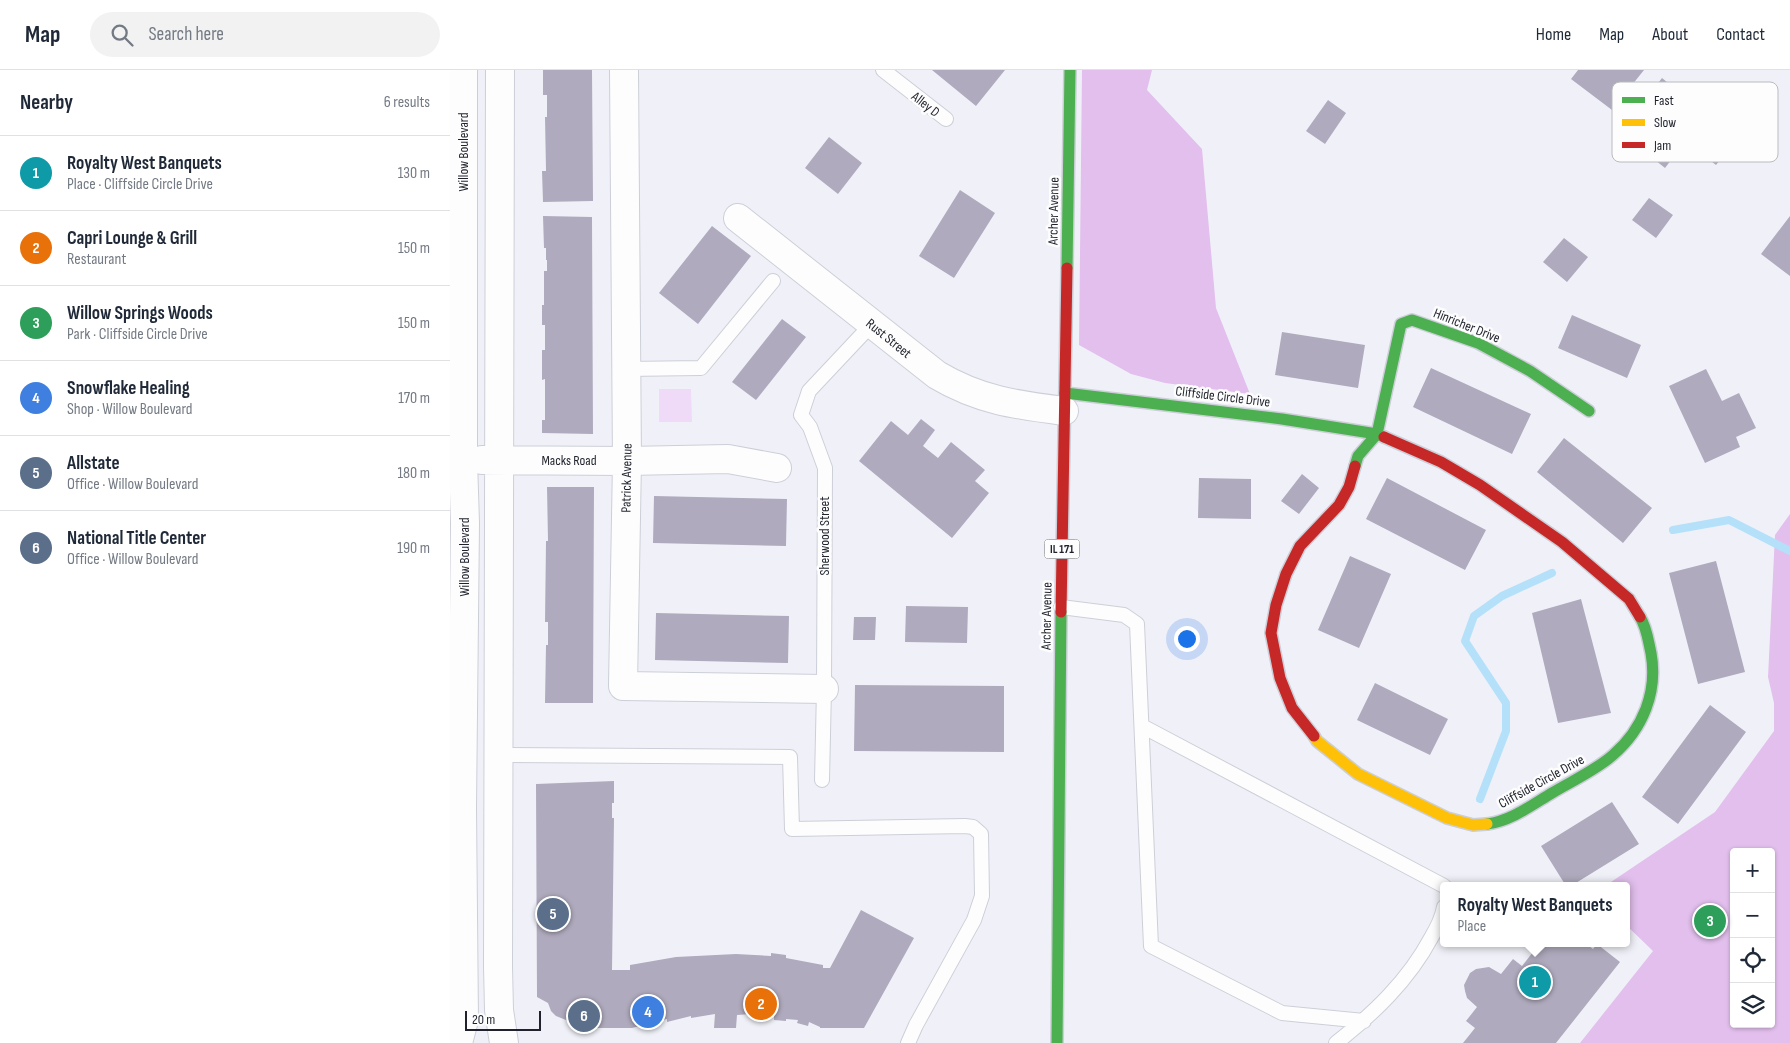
<!DOCTYPE html>
<meta charset="utf-8">
<style>
body{margin:0;font-family:"Sofia Sans Condensed",sans-serif;background:#f2f2f3;color:#1f2937}
.controls{position:absolute;right:15px;bottom:15px;display:grid;overflow:hidden;border-radius:5px;box-shadow:0 1px 4px #0004}
.controls button{width:45px;height:45px;display:grid;place-items:center;padding:0;border:0;border-bottom:1px solid #e0e1e3;background:#fff;color:#1f2937;font:25px sans-serif}
.scale{position:absolute;left:15px;bottom:12px;width:76px;box-sizing:border-box;padding-left:5px;border:2px solid #1f222c;border-top:0;font-size:14px;line-height:18px;white-space:nowrap;color:#1f222c;-webkit-text-stroke:4px #fdfdfd;paint-order:stroke}
.you{position:absolute;left:736px;top:568px;width:18px;height:18px;margin:-12px;border:4px solid #fff;border-radius:50%;background:#1a73e8;box-shadow:0 0 0 8px #1a73e833}
.badge{display:grid;place-items:center;width:32px;height:32px;border-radius:50%;background:#686a73;color:#fff;font-size:16px;font-weight:700}
.pin{position:absolute;translate:-50% -50%;border:2px solid #fff;box-shadow:0 1px 5px #0006}
.popup{position:absolute;left:990px;top:812px;width:190px;height:65px;box-sizing:border-box;display:grid;place-content:center;border-radius:5px;background:#fff;filter:drop-shadow(0 1px 4px #0005);font-size:16px;white-space:nowrap;color:#747a83}
.popup b{font-size:19px;color:#1f2937}
.popup::after{content:'';position:absolute;left:50%;top:100%;margin-left:-10px;border:10px solid transparent;border-top-color:#fff}
.list{margin:0;padding:0;list-style:none}
h2{display:flex;justify-content:space-between;align-items:center;height:65px;margin:0;padding:0 20px;font-size:21px}
h2 small{font-size:16px;font-weight:400;color:#747a83}
.list li{display:grid;grid-template-columns:32px 1fr auto;gap:15px;align-items:center;box-sizing:border-box;height:75px;padding:0 20px;border-top:1px solid #e0e1e3}
.list b{display:block;font-size:19px;white-space:nowrap}
.list p{margin:0;font-size:16px;white-space:nowrap;color:#747a83}
.list em{font-size:16px;font-style:normal;color:#747a83}
.icon{flex:none;width:28px;height:28px;fill:none;stroke:currentColor;stroke-width:2;stroke-linecap:round;stroke-linejoin:round}
.map{position:relative;flex:none;width:1340px;height:973px;overflow:hidden}
header{display:flex;align-items:center;gap:30px;box-sizing:border-box;height:70px;padding:0 25px;background:#fff;border-bottom:1px solid #e0e1e3}
header strong{font-size:24px}
nav{display:flex;gap:28px;margin-inline-start:auto;font-size:18px}
.search{width:350px;height:45px;background:#f2f2f3;display:flex;align-items:center;gap:12px;box-sizing:border-box;padding:0 18px;border-radius:28px;color:#747a83;font-size:19px}
main{display:flex}
aside{flex:1;background:#fff}
.map>svg:first-child{display:block}
.green{fill:#efdbf7}
.forest{fill:#e2bfed;fill-rule:evenodd}
.lines{fill:none;stroke-linecap:round;stroke-linejoin:round}
.stream{stroke:#b4e1f9;stroke-width:8}
.building{fill:#afaabd}
.lane-casing{stroke:#cdcfd8;stroke-width:16}
.street-casing{stroke:#cdcfd8;stroke-width:30}
.fast-casing{stroke:#cdcfd8;stroke-width:14}
.slow-casing{stroke:#cdcfd8;stroke-width:14}
.jam-casing{stroke:#cdcfd8;stroke-width:14}
.lane{stroke:#fdfdfe;stroke-width:14}
.street{stroke:#fdfdfe;stroke-width:28}
.fast{stroke:#4caf50;stroke-width:11}
.slow{stroke:#ffc107;stroke-width:11}
.jam{stroke:#c62828;stroke-width:11}
.labels{text-anchor:middle;stroke-width:5;stroke-linejoin:round;paint-order:stroke}
.shield{fill:#fdfdfd;stroke:#62646b;stroke-width:1}
.shield-label{font-size:12px;font-weight:bold;fill:#1f222c}
.street-label{font-size:14px;fill:#1f222c;stroke:#fdfdfd}
.key{fill:#fdfdfd;stroke:#babbbe;stroke-width:1}
.key-label{font-size:14px;fill:#1f222c}
</style>
<header>
<strong>Map</strong>
<div class="search"><svg class="icon" aria-label="search" viewBox="0 0 24 24"><circle cx="10" cy="10" r="6"/><path d="M15 15l6 6"/></svg>Search here</div>
<nav><a>Home</a><a>Map</a><a>About</a><a>Contact</a></nav>
</header>
<main>
<aside>
<h2>Nearby<small>6 results</small></h2>
<ul class="list">
<li><span class="badge" style="background:#0f9aa8">1</span><div><b>Royalty West Banquets</b><p>Place · Cliffside Circle Drive</p></div><em>130 m</em></li>
<li><span class="badge" style="background:#e8710a">2</span><div><b>Capri Lounge &amp; Grill</b><p>Restaurant</p></div><em>150 m</em></li>
<li><span class="badge" style="background:#2e9e5b">3</span><div><b>Willow Springs Woods</b><p>Park · Cliffside Circle Drive</p></div><em>150 m</em></li>
<li><span class="badge" style="background:#3f7fe0">4</span><div><b>Snowflake Healing</b><p>Shop · Willow Boulevard</p></div><em>170 m</em></li>
<li><span class="badge" style="background:#5c6f8a">5</span><div><b>Allstate</b><p>Office · Willow Boulevard</p></div><em>180 m</em></li>
<li><span class="badge" style="background:#5c6f8a">6</span><div><b>National Title Center</b><p>Office · Willow Boulevard</p></div><em>190 m</em></li>
</ul>
</aside>
<div class="map">
<svg width="1340" height="973" viewBox="0 0 1340 973">
<rect width="100%" height="100%" fill="#f0f1f8"/>
<path class="green" d="M 209,319 L 241,319 L 242,352 L 209,352 Z"/>
<path class="forest" d="M 632,0 L 702,0 L 697,20 L 752,79 L 766,238 L 800,324 L 715,313 L 681,304 L 629,275 Z
M 1340,444 L 1340,973 L 1130,973 L 1203,881 L 1176,855 L 1176,816 L 1155,816 L 1265,742 L 1324,661 L 1324,633 L 1318,607 L 1325,465 ZM 1284,782 L 1321,782 L 1321,954 L 1284,954 Z"/>
<g class="lines">
<path class="stream" d="M 1223,460 L 1279,450 L 1340,481
M 1030,729 L 1056,661 L 1056,633 L 1015,571 L 1024,546 L 1052,526 L 1102,503"/>
</g>
<path class="building" d="M 93,0 L 142,0 L 143,131 L 93,132 L 92,101 L 96,101 L 95,47 L 97,47 L 97,25 L 93,25 Z
M 482,0 L 555,0 L 526,36 Z
M 1128,0 L 1194,0 L 1162,40 L 1121,9 Z
M 1212,8 L 1229,22 L 1216,39 L 1243,61 L 1215,98 L 1170,62 Z
M 878,30 L 896,43 L 875,74 L 856,61 Z
M 1278,42 L 1297,57 L 1266,95 L 1247,80 Z
M 379,67 L 412,93 L 388,124 L 355,98 Z
M 510,120 L 545,143 L 504,208 L 469,186 Z
M 1199,128 L 1223,145 L 1206,168 L 1182,150 Z
M 93,146 L 142,147 L 143,364 L 92,363 L 92,350 L 95,350 L 95,309 L 92,310 L 92,280 L 95,280 L 95,255 L 92,255 L 92,235 L 94,235 L 94,201 L 97,201 L 97,190 L 96,190 L 96,178 L 94,178 Z
M 1340,146 L 1340,206 L 1311,184 Z
M 262,156 L 301,186 L 248,254 L 209,223 Z
M 1114,168 L 1138,187 L 1117,212 L 1093,192 Z
M 1122,245 L 1191,275 L 1177,308 L 1108,278 Z
M 332,249 L 356,267 L 306,330 L 282,312 Z
M 832,262 L 915,275 L 908,318 L 825,305 Z
M 981,298 L 1081,344 L 1062,384 L 963,337 Z
M 1256,299 L 1272,331 L 1289,323 L 1306,358 L 1286,367 L 1290,377 L 1255,393 L 1219,316 Z
M 471,349 L 485,360 L 473,376 L 488,388 L 501,372 L 535,400 L 525,411 L 539,423 L 502,468 L 409,391 L 441,351 L 458,365 Z
M 1114,368 L 1202,438 L 1173,473 L 1087,402 Z
M 852,404 L 869,418 L 849,444 L 831,431 Z
M 749,408 L 801,409 L 801,449 L 748,448 Z
M 937,408 L 1036,460 L 1015,500 L 916,449 Z
M 97,417 L 144,417 L 143,633 L 95,633 L 96,575 L 98,575 L 98,552 L 95,552 L 96,471 L 98,471 Z
M 204,426 L 337,429 L 336,476 L 203,473 Z
M 900,486 L 941,504 L 909,578 L 868,560 Z
M 1266,491 L 1295,602 L 1248,614 L 1219,503 Z
M 1131,529 L 1161,643 L 1108,653 L 1082,543 Z
M 456,536 L 518,537 L 517,573 L 455,572 Z
M 206,543 L 339,546 L 338,593 L 205,590 Z
M 404,547 L 426,547 L 425,570 L 403,570 Z
M 925,613 L 998,649 L 980,685 L 907,650 Z
M 405,615 L 554,616 L 554,682 L 404,681 Z
M 1260,635 L 1296,662 L 1228,754 L 1192,727 Z
M 164,711 L 164,733 L 162,733 L 162,748 L 164,748 L 162,900 L 180,900 L 180,895 L 226,887 L 286,884 L 321,886 L 321,883 L 336,885 L 336,888 L 373,895 L 373,898 L 380,898 L 411,840 L 464,868 L 414,958 L 370,958 L 370,957 L 359,952 L 358,956 L 347,953 L 348,950 L 336,949 L 336,951 L 324,950 L 324,946 L 313,946 L 313,948 L 301,948 L 301,944 L 287,945 L 286,958 L 264,958 L 265,944 L 241,948 L 241,946 L 217,952 L 217,949 L 182,958 L 123,958 L 116,950 L 106,946 L 101,941 L 98,933 L 87,927 L 86,714 Z
M 1162,732 L 1189,774 L 1121,816 L 1116,816 L 1091,776 Z
M 1090,873 L 1135,873 L 1143,879 L 1147,874 L 1170,892 L 1106,973 L 1013,973 L 1025,958 L 1016,951 L 1027,937 L 1017,928 L 1015,921 L 1014,915 L 1020,903 L 1026,899 L 1039,897 L 1051,904 L 1063,889 L 1072,896 Z"/>
<g class="lines">
<defs>
<path id="lane" d="M 433,0 L 496,49
M 176,299 L 251,298 L 323,211
M 611,537 L 674,545 L 687,554 L 701,876 L 832,943 L 914,951
M 692,656 L 994,816
M 50,685 L 340,687 L 342,759 L 515,756 L 523,757 L 531,764 L 532,826 L 524,850 L 466,955 L 458,973
M 372,710 L 374,619 L 375,398 L 360,357 L 351,345 L 359,321 L 422,254
M 886,973 C 923,944 958,911 981,868 C 987,858 992,849 994,837"/>
<path id="street" d="M 50,0 L 48,897 L 49,940 L 54,973
M 174,0 L 177,391 L 173,616 L 374,619
M 288,148 L 487,305 C 529,330 566,335 614,341
M 32,390 L 177,391 L 278,389 L 327,398
M 8,973 L 14,950 L 12,738 L 15,453 L 13,390 L 13,0"/>
<path id="fast" d="M 617,198 L 620,0
M 615,323 L 832,349 L 927,364 L 934,367
M 905,396 L 908,386 L 927,364 L 951,254 L 962,250 L 1028,273 L 1080,301 L 1139,341
M 1037,754 C 1061,751 1082,735 1102,723 C 1122,711 1146,700 1163,685 C 1193,659 1208,622 1201,583 C 1198,570 1197,558 1190,547
M 607,973 L 611,542"/>
<path id="slow" d="M 864,666 L 867,671 L 908,704 L 997,748 L 1023,755 L 1037,754"/>
<path id="jam" d="M 934,367 L 991,392 L 1030,415 L 1112,472 L 1179,529 L 1190,547
M 611,542 L 617,198
M 864,666 L 842,638 L 830,608 L 821,563 L 826,535 L 836,504 L 850,476 L 889,435 L 899,417 L 905,396"/>
</defs>
<use href="#lane" class="lane-casing"/>
<use href="#street" class="street-casing"/>
<use href="#fast" class="fast-casing"/>
<use href="#slow" class="slow-casing"/>
<use href="#jam" class="jam-casing"/>
<use href="#lane" class="lane"/>
<use href="#street" class="street"/>
<use href="#fast" class="fast"/>
<use href="#slow" class="slow"/>
<use href="#jam" class="jam"/>
</g>
<g class="labels">
<rect class="shield" x="594.5" y="469.5" width="35" height="19" rx="4"/>
<g class="shield-label">
<text x="612" y="483">IL 171</text>
</g>
<g class="street-label">
<text transform="translate(476 34) rotate(38)" y="5">Alley D</text>
<text transform="translate(13 82) rotate(-90)" y="5">Willow Boulevard</text>
<text transform="translate(603 141) rotate(-89)" y="5">Archer Avenue</text>
<text transform="translate(1017 255) rotate(22)" y="5">Hinricher Drive</text>
<text transform="translate(439 268) rotate(39)" y="5">Rust Street</text>
<text transform="translate(773 326) rotate(7)" y="5">Cliffside Circle Drive</text>
<text x="119" y="395">Macks Road</text>
<text transform="translate(176 408) rotate(-89)" y="5">Patrick Avenue</text>
<text transform="translate(374 466) rotate(-90)" y="5">Sherwood Street</text>
<text transform="translate(14 487) rotate(-90)" y="5">Willow Boulevard</text>
<text transform="translate(596 546) rotate(-89)" y="5">Archer Avenue</text>
<text transform="translate(1091 711) rotate(-29)" y="5">Cliffside Circle Drive</text>
</g>
</g>
<rect x="1162" y="12" width="166" height="80" rx="8" class="key"/>
<rect x="1172" y="27" width="23" height="6" fill="#4caf50"/>
<rect x="1172" y="49" width="23" height="7" fill="#ffc107"/>
<rect x="1172" y="72" width="23" height="6" fill="#c62828"/>
<g class="key-label">
<text x="1204" y="35">Fast</text>
<text x="1204" y="57">Slow</text>
<text x="1204" y="80">Jam</text>
</g>
</svg>
<div class="controls">
<button>+</button>
<button>−</button>
<button><svg class="icon" aria-label="locate" viewBox="0 0 24 24"><circle cx="12" cy="12" r="6"/><path d="M12 2v4M12 18v4M2 12h4M18 12h4"/></svg></button>
<button><svg class="icon" aria-label="layers" viewBox="0 0 24 24"><path d="M12 4l9 5-9 5-9-5zM3 14l9 5 9-5"/></svg></button>
</div>
<div class="scale">20 m</div>
<div class="you"></div>
<div class="pin badge" style="left:1085px;top:912px;background:#0f9aa8">1</div>
<div class="popup"><b>Royalty West Banquets</b>Place</div>
<div class="pin badge" style="left:311px;top:934px;background:#e8710a">2</div>
<div class="pin badge" style="left:1260px;top:851px;background:#2e9e5b">3</div>
<div class="pin badge" style="left:198px;top:942px;background:#3f7fe0">4</div>
<div class="pin badge" style="left:103px;top:844px;background:#5c6f8a">5</div>
<div class="pin badge" style="left:134px;top:946px;background:#5c6f8a">6</div>
</div>
</main>
